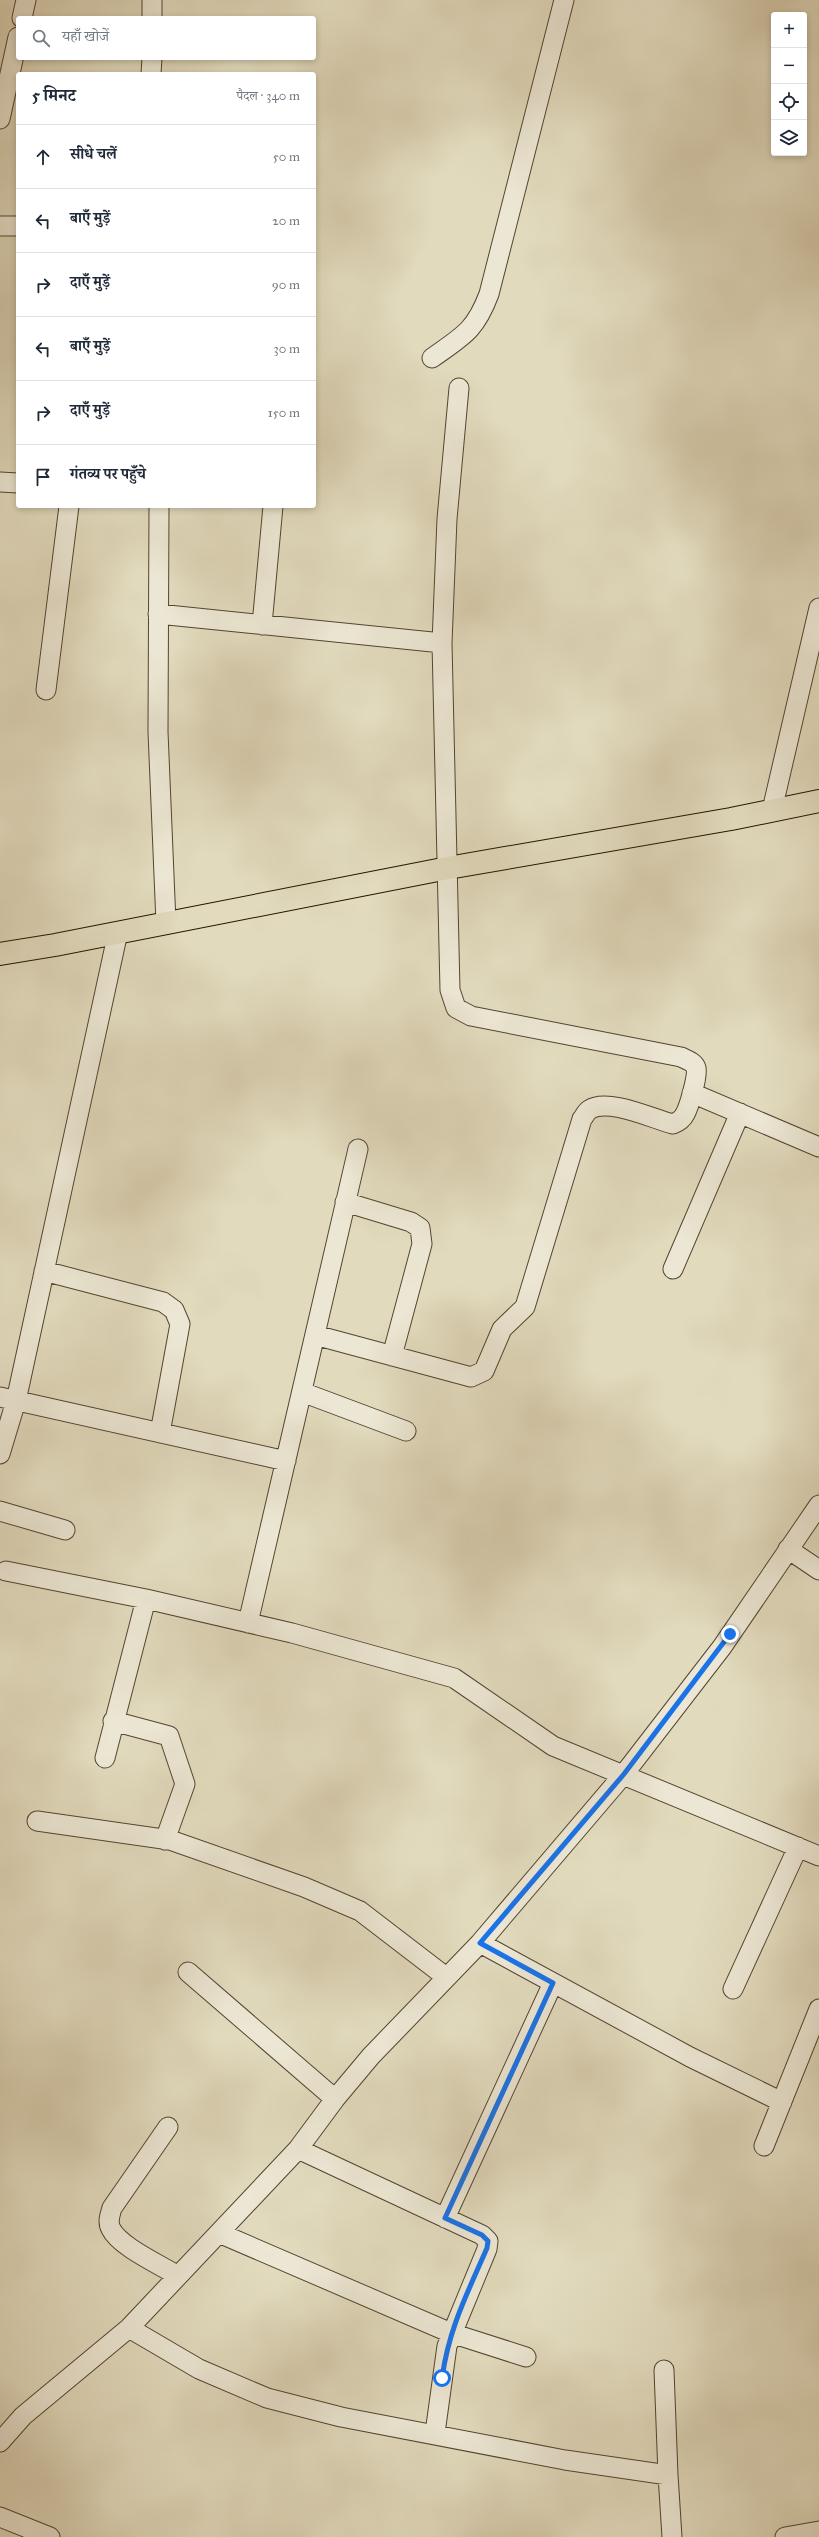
<!DOCTYPE html>
<html lang="hi">
<meta charset="utf-8">
<style>
body{margin:0;font-family:"IM FELL Great Primer","Noto Serif Devanagari",serif;background:#f2f2f3;color:#1f2937}
.controls{position:absolute;right:12px;top:12px;display:grid;overflow:hidden;border-radius:4px;box-shadow:0 2px 6px #0003}
.controls button{width:36px;height:36px;display:grid;place-items:center;padding:0;border:0;border-bottom:1px solid #e0e1e3;background:#fff;color:#1f2937;font:20px sans-serif}
.stop{position:absolute;width:12px;height:12px;margin:-9px;border:3px solid #1a73e8;border-radius:50%;background:#fff}
.stop.end{background:#1a73e8;border-color:#fff;box-shadow:0 1px 4px #0008}
.list{margin:0;padding:0;list-style:none}
h2{display:flex;justify-content:space-between;align-items:center;height:52px;margin:0;padding:0 16px;font-size:17px}
h2 small{font-size:13px;font-weight:400;color:#747a83}
.list li{display:grid;grid-template-columns:26px 1fr auto;gap:12px;align-items:center;box-sizing:border-box;height:64px;padding:0 16px;border-top:1px solid #e0e1e3}
.list b{display:block;font-size:15px;white-space:nowrap}
.list em{font-size:13px;font-style:normal;color:#747a83}
.icon{flex:none;width:22px;height:22px;fill:none;stroke:currentColor;stroke-width:2;stroke-linecap:round;stroke-linejoin:round}
.map{position:relative;flex:none;width:819px;height:2537px;overflow:hidden}
.search{position:absolute;background:#fff;box-shadow:0 2px 6px #0003;left:16px;top:16px;width:300px;height:44px;display:flex;align-items:center;gap:10px;box-sizing:border-box;padding:0 14px;border-radius:4px;color:#747a83;font-size:15px}
.panel{position:absolute;background:#fff;box-shadow:0 2px 6px #0003;left:16px;top:72px;width:300px;height:436px;border-radius:4px}
.map>svg:first-child{display:block}
.lines{fill:none;stroke-linecap:round;stroke-linejoin:round}
.minor-casing{stroke:#534530;stroke-width:21}
.primary-casing{stroke:#241301;stroke-width:24}
.minor{stroke:#ece7d4;stroke-width:19}
.primary{stroke:#e1dabd;stroke-width:22}
.route{stroke:#1a73e8;stroke-width:5}
</style>
<div class="map">
<svg width="819" height="2537" viewBox="0 0 819 2537">
<rect width="100%" height="100%" fill="#e1dabd"/>
<filter id="stains"><feTurbulence type="fractalNoise" baseFrequency=".005" numOctaves="4"/><feColorMatrix values="0 0 0 0 .2 0 0 0 0 .09 0 0 0 0 .02 0 0 0 .5 -.17"/></filter>
<radialGradient id="worn" r=".72"><stop offset=".6" stop-color="#630" stop-opacity="0"/><stop offset="1" stop-color="#630" stop-opacity=".3"/></radialGradient>
<g class="lines">
<defs>
<path id="minor" d="M 152,0 L 152,18
M 22,18 L 26,0
M 151,74 L 152,58
M 0,119 L 18,37
M 0,226 L 18,226
M 432,358 C 463,336 475,331 489,294 L 564,0
M 0,482 L 18,483
M 159,506 L 158,732 L 166,923
M 158,614 L 442,643
M 262,625 L 273,506
M 46,690 L 69,506
M 772,810 L 819,608
M 692,1093 L 819,1147
M 345,1202 L 411,1222 L 420,1228 L 422,1244 L 392,1356
M 673,1269 L 740,1113
M 44,1271 L 163,1302 L 174,1310 L 180,1324 L 160,1433
M 315,1335 L 471,1377 L 484,1371 L 502,1329 L 525,1307 L 582,1119 C 584,1117 586,1112 589,1110 C 607,1097 653,1119 673,1124 C 678,1122 682,1120 685,1114 C 689,1107 698,1076 696,1068 C 694,1062 687,1060 681,1057 L 471,1016 L 456,1008 L 450,990 L 442,643 L 447,519 L 459,388
M 302,1392 L 406,1431
M 0,1397 L 286,1461
M 0,1454 L 16,1401 L 118,932
M 0,1511 L 65,1530
M 788,1549 L 819,1570
M 6,1571 L 146,1599 L 292,1633 L 454,1678 L 553,1746 L 819,1856
M 248,1623 L 358,1149
M 113,1721 L 169,1736 L 185,1784 L 165,1840
M 105,1758 L 146,1599
M 37,1821 L 170,1840 L 304,1887 L 360,1911 L 446,1977
M 480,1943 L 690,2057 L 782,2102
M 188,1972 L 335,2099
M 733,1989 L 798,1847
M 168,2127 L 112,2208 C 110,2215 107,2222 111,2229 C 120,2247 161,2265 178,2276
M 764,2146 L 819,2009
M 298,2149 L 482,2235 L 488,2241 L 487,2249 L 447,2346 L 435,2433
M 445,2218 L 553,1983
M 219,2233 L 451,2333 L 526,2357
M 129,2328 L 199,2369 L 267,2398 L 341,2417 L 565,2460 L 668,2475 L 672,2537
M 664,2370 L 668,2475
M 0,2442 L 23,2416 L 129,2328 L 298,2149 L 335,2099 L 371,2056 L 480,1943 L 624,1774 L 722,1647 L 819,1505
M 0,2517 L 50,2537
M 785,2537 L 819,2531"/>
<path id="primary" d="M 0,954 L 55,945 L 448,868 L 731,819 L 819,801"/>
</defs>
<use href="#minor" class="minor-casing"/>
<use href="#primary" class="primary-casing"/>
<use href="#minor" class="minor"/>
<use href="#primary" class="primary"/>
</g>
<g class="lines">
<path class="route" d="M 442,2378 C 449,2328 467,2294 487,2248 L 488,2241 L 482,2235 L 445,2218 L 553,1983 L 480,1943 L 624,1774 L 730,1634"/>
</g>
<rect width="100%" height="100%" filter="url(#stains)"/>
<rect width="100%" height="100%" fill="url(#worn)"/>
</svg>
<div class="controls">
<button>+</button>
<button>−</button>
<button><svg class="icon" aria-label="locate" viewBox="0 0 24 24"><circle cx="12" cy="12" r="6"/><path d="M12 2v4M12 18v4M2 12h4M18 12h4"/></svg></button>
<button><svg class="icon" aria-label="layers" viewBox="0 0 24 24"><path d="M12 4l9 5-9 5-9-5zM3 14l9 5 9-5"/></svg></button>
</div>
<div class="stop" style="left:442px;top:2378px"></div>
<div class="stop end" style="left:730px;top:1634px"></div>
<div class="search"><svg class="icon" aria-label="search" viewBox="0 0 24 24"><circle cx="10" cy="10" r="6"/><path d="M15 15l6 6"/></svg>यहाँ खोजें</div>
<section class="panel">
<h2>5 मिनट<small>पैदल · 340 m</small></h2>
<ul class="list">
<li><svg class="icon" aria-label="ahead" viewBox="0 0 24 24"><path d="M12 20V5M6 11l6-6 6 6"/></svg><div><b>सीधे चलें</b></div><em>50 m</em></li>
<li><svg class="icon" aria-label="left" viewBox="0 0 24 24"><path d="M17 20v-9H6M10 6l-5 5 5 5"/></svg><div><b>बाएँ मुड़ें</b></div><em>20 m</em></li>
<li><svg class="icon" aria-label="right" viewBox="0 0 24 24"><path d="M7 20v-9h11M14 6l5 5-5 5"/></svg><div><b>दाएँ मुड़ें</b></div><em>90 m</em></li>
<li><svg class="icon" aria-label="left" viewBox="0 0 24 24"><path d="M17 20v-9H6M10 6l-5 5 5 5"/></svg><div><b>बाएँ मुड़ें</b></div><em>30 m</em></li>
<li><svg class="icon" aria-label="right" viewBox="0 0 24 24"><path d="M7 20v-9h11M14 6l5 5-5 5"/></svg><div><b>दाएँ मुड़ें</b></div><em>150 m</em></li>
<li><svg class="icon" aria-label="arrive" viewBox="0 0 24 24"><path d="M6 21V4h12l-3 4 3 4H6"/></svg><div><b>गंतव्य पर पहुँचे</b></div></li>
</ul>
</section>
</div>
